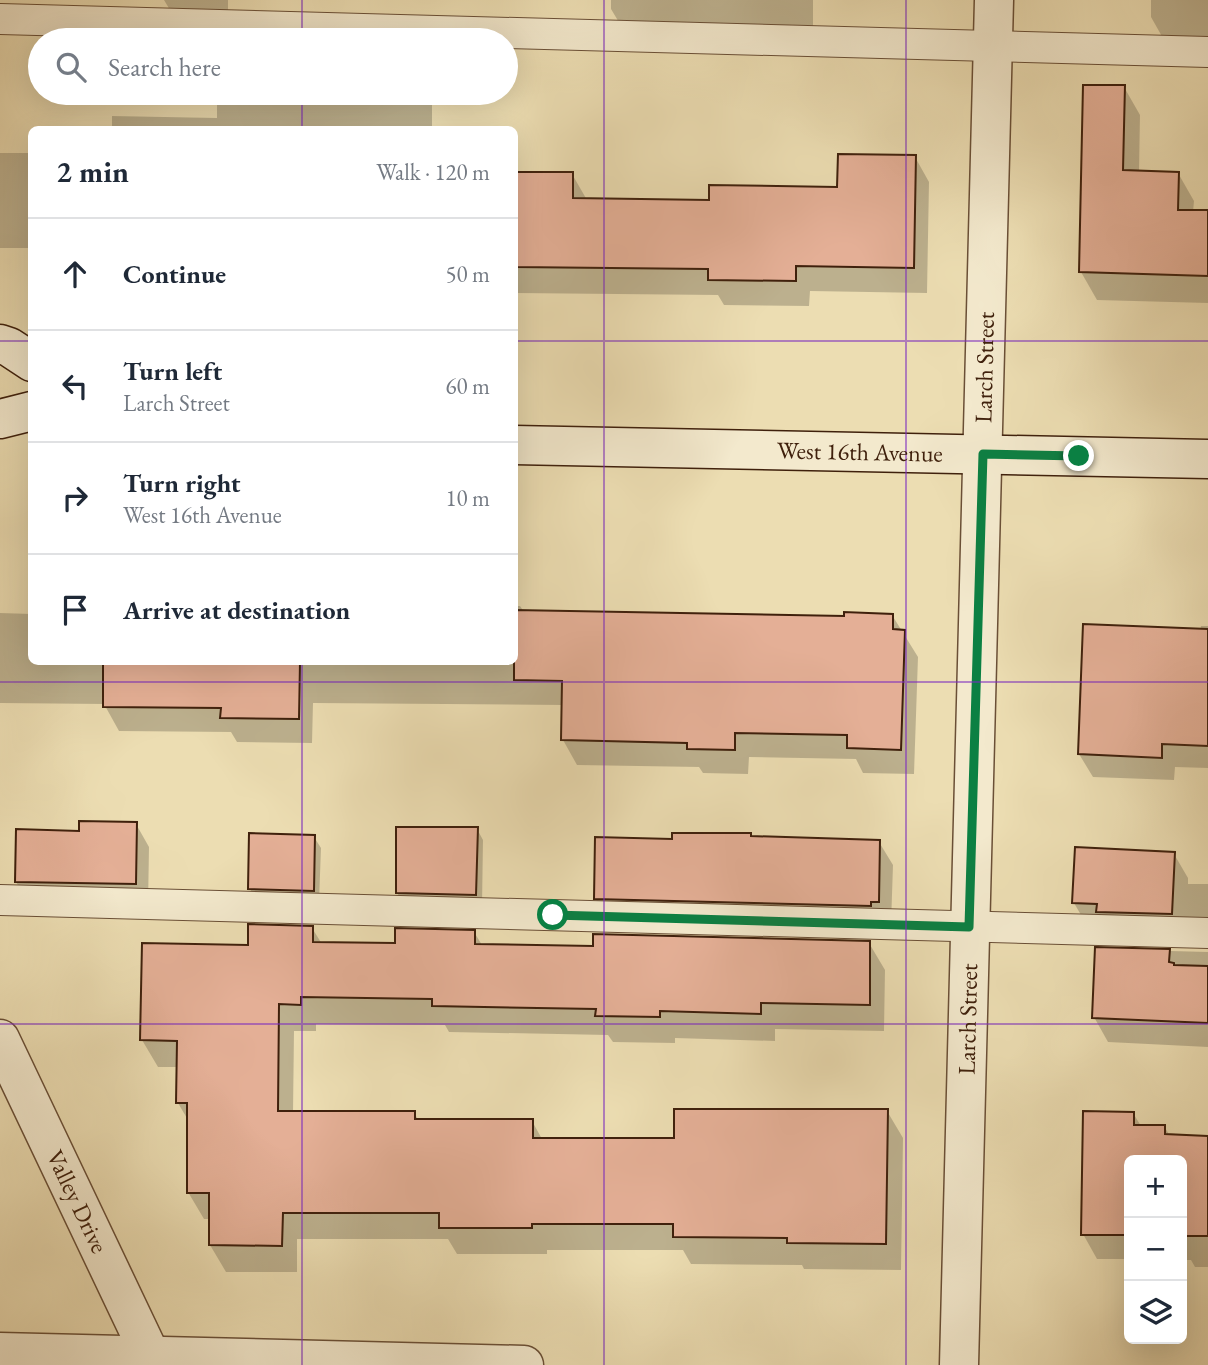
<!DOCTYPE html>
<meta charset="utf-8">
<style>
body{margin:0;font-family:"EB Garamond",serif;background:#f6f6f7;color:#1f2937}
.controls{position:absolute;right:21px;bottom:21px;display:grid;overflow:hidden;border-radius:10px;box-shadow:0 7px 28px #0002}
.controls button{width:63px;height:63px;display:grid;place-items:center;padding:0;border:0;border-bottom:2px solid #e0e1e3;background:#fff;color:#1f2937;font:35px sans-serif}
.stop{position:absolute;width:21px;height:21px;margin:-16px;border:5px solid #0b8043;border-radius:50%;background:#fff}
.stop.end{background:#0b8043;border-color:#fff;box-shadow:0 2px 7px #0008}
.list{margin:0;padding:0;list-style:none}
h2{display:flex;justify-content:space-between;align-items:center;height:91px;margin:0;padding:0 28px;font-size:30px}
h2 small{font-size:23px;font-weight:400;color:#747a83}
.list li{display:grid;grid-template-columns:46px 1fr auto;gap:21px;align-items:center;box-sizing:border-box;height:112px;padding:0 28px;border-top:2px solid #e0e1e3}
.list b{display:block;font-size:26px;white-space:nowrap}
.list p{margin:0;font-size:23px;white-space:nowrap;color:#747a83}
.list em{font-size:23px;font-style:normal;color:#747a83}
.icon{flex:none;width:38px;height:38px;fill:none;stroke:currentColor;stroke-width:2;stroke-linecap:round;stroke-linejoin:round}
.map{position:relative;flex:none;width:1208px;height:1365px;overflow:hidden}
.search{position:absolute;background:#fff;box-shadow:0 7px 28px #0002;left:28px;top:28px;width:490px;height:77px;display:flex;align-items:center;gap:18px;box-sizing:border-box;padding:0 24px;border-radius:38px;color:#747a83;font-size:26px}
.panel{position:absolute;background:#fff;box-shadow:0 7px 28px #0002;left:28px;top:126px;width:490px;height:539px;border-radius:10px}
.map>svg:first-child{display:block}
.shadow{fill:#0003}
.building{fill:#e4af96;stroke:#3f200c;stroke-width:2}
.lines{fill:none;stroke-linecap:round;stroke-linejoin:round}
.lane-casing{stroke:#6a4f36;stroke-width:32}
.street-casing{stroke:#6a4f36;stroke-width:41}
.secondary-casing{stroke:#3f200c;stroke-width:41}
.lane{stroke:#f3e9cd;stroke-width:30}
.street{stroke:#f3e9cd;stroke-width:38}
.secondary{stroke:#f3e9cd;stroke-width:38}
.route{stroke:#0b8043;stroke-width:9}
.grid{fill:none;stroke:#7b2cbf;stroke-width:2;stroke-opacity:0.55}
.labels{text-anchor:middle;stroke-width:6;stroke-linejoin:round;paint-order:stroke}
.street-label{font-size:24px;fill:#3f200c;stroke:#f3e9cd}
</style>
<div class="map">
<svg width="1208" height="1365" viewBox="0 0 1208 1365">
<rect width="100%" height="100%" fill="#ecddb2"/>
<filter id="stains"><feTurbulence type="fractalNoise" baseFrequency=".00286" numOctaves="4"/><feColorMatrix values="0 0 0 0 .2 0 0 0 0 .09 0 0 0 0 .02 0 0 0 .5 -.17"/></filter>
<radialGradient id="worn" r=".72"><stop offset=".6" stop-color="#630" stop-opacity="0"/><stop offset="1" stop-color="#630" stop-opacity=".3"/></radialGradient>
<path class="shadow" d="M 164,0 L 228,0 L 228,21 L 176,20 Z
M 611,0 L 813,0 L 813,36 L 626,34 L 611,9 Z
M 1151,0 L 1208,0 L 1208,40 L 1164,40 L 1151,17 Z
M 1124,87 L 1140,115 L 1139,172 L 1178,173 L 1194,201 L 1193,212 L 1208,212 L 1208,303 L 1097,300 L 1081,272 Z
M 217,93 L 432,93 L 432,130 L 112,130 L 112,116 L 217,118 Z
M 0,153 L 32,153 L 32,248 L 0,248 Z
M 915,157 L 929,182 L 927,293 L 810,291 L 809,306 L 724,305 L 718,295 L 514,293 L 514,174 L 572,174 L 587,200 L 710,201 L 839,189 Z
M 514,606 L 520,606 L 524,612 L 846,618 L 892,615 L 918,657 L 914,774 L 863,773 L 856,759 L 749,757 L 748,774 L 703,773 L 699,767 L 577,765 L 563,740 L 563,705 L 313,703 L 312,743 L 237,742 L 231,732 L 119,731 L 104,704 L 0,703 L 0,613 L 32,614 L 32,662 L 514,662 Z
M 1201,626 L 1208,626 L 1208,768 L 1175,767 L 1174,780 L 1093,777 L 1079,754 L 1200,631 Z
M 136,824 L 149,847 L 148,907 L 30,905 L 16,882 L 17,831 L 80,833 Z
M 477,829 L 483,840 L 482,906 L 404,904 L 397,893 Z
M 314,837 L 321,848 L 319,902 L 256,900 L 250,889 Z
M 751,838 L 879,842 L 893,865 L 891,925 L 609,921 L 595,898 L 674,841 Z
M 1174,854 L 1188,878 L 1188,884 L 1208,884 L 1208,939 L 1088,927 L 1074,903 Z
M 312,928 L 322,944 L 397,945 L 474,932 L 482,945 L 594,947 L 869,943 L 885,970 L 884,1031 L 775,1029 L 775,1041 L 675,1038 L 675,1043 L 613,1042 L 608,1035 L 449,1032 L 445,1025 L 316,1024 L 316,1031 L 294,1031 L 293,1113 L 414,1113 L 419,1121 L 532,1121 L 542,1139 L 676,1139 L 887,1111 L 903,1138 L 901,1270 L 804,1269 L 802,1265 L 691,1264 L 683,1250 L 547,1250 L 547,1254 L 457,1254 L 448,1239 L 297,1239 L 297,1272 L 226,1272 L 210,1245 L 210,1219 L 204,1219 L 188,1192 L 188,1120 L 178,1103 L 179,1067 L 158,1067 L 142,1040 L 249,947 Z
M 1097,949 L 1208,952 L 1208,1047 L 1108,1042 L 1094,1017 Z
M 1133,1113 L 1141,1126 L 1164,1126 L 1170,1136 L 1208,1138 L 1208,1267 L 1195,1267 L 1191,1260 L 1182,1260 L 1182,1160 L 1129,1160 L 1129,1259 L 1097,1259 L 1083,1234 Z"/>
<path class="building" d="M 1083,85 L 1125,85 L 1123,170 L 1179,172 L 1178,210 L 1208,210 L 1208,276 L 1079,272 Z
M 838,154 L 916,155 L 914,268 L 796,266 L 796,281 L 708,280 L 708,269 L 514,267 L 514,172 L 573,172 L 573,198 L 709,200 L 709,185 L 837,187 Z
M 514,610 L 844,616 L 844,612 L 893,614 L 893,629 L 905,630 L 901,750 L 847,748 L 847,735 L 735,733 L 735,750 L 687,749 L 687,743 L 561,740 L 562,681 L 514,680 Z
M 1083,624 L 1208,629 L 1208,746 L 1162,744 L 1162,758 L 1078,754 Z
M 103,662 L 300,662 L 299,719 L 220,718 L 221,708 L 103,707 Z
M 79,821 L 137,822 L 136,884 L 15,882 L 16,829 L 79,831 Z
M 396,827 L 478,827 L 476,895 L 396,893 Z
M 249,833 L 315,835 L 314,891 L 248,889 Z
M 672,833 L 751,833 L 751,836 L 880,840 L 879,902 L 871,902 L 871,906 L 594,899 L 595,837 L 672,839 Z
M 1075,847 L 1175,852 L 1172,914 L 1096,912 L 1097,904 L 1072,903 Z
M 248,924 L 313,926 L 313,942 L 395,943 L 395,928 L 475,930 L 475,944 L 593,946 L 593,934 L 870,941 L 870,1005 L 761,1003 L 761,1014 L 660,1011 L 660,1017 L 595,1016 L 596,1009 L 432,1006 L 432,999 L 301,997 L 301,1005 L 279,1004 L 278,1111 L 415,1111 L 415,1119 L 533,1119 L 533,1138 L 674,1138 L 674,1109 L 888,1109 L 886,1244 L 787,1243 L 787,1238 L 673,1237 L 673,1224 L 532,1224 L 532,1228 L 439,1228 L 439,1213 L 283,1213 L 282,1246 L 209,1245 L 209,1193 L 187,1193 L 187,1103 L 176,1103 L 177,1041 L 140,1040 L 142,943 L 248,945 Z
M 1095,947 L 1170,949 L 1169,962 L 1174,963 L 1174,965 L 1208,966 L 1208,1023 L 1092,1018 Z
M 1083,1111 L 1134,1112 L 1134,1125 L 1165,1125 L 1165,1134 L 1208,1136 L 1208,1236 L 1182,1236 L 1182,1160 L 1129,1160 L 1129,1235 L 1081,1235 Z"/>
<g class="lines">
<defs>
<path id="lane" d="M 0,19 L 1208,52
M 0,900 L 1208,933"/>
<g id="street">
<path id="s1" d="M 0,1039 L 155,1365"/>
<path d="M 0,1352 L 524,1365"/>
<path id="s2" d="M 959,1365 L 994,0"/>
</g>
<g id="secondary">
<path d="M 0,344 L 9,347 L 32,362"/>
<path d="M 0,419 L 32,411"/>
<path id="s3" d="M 514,445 L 1208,459"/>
</g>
</defs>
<use href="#lane" class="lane-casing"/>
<use href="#street" class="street-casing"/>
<use href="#secondary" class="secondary-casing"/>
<use href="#lane" class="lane"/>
<use href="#street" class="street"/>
<use href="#secondary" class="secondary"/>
</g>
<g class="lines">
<path class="route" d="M 553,915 L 969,927 L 983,454 L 1079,456"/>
</g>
<path class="grid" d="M 302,0 L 302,40M 604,0 L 604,1365M 906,0 L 906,1365M 302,93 L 302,130M 0,341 L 32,341M 514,341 L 1208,341M 302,662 L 302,1365M 0,682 L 1208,682M 0,1024 L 1208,1024"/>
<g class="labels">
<g class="street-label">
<text dy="8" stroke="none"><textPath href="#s2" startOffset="998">Larch Street</textPath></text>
<text dy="8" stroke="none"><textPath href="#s3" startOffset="346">West 16th Avenue</textPath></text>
<text dy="8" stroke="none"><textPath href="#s2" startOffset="346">Larch Street</textPath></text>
<text dy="8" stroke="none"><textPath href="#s1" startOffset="180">Valley Drive</textPath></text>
</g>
</g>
<rect width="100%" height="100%" filter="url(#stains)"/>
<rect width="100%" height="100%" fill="url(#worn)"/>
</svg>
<div class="controls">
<button>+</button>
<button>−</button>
<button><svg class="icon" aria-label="layers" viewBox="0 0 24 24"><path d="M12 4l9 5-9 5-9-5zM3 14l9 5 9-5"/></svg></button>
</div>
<div class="stop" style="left:553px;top:915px"></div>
<div class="stop end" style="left:1079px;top:456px"></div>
<div class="search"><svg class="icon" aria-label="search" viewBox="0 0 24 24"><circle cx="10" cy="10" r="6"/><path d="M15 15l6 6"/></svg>Search here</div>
<section class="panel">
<h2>2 min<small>Walk · 120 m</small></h2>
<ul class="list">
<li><svg class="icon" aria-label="ahead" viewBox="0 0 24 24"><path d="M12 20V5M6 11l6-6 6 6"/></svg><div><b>Continue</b></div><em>50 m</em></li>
<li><svg class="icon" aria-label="left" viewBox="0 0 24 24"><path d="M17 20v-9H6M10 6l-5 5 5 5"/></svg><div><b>Turn left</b><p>Larch Street</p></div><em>60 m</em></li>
<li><svg class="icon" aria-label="right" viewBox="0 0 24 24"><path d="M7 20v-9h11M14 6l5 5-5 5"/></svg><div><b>Turn right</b><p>West 16th Avenue</p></div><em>10 m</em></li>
<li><svg class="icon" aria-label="arrive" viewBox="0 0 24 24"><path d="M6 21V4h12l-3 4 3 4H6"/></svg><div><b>Arrive at destination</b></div></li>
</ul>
</section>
</div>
